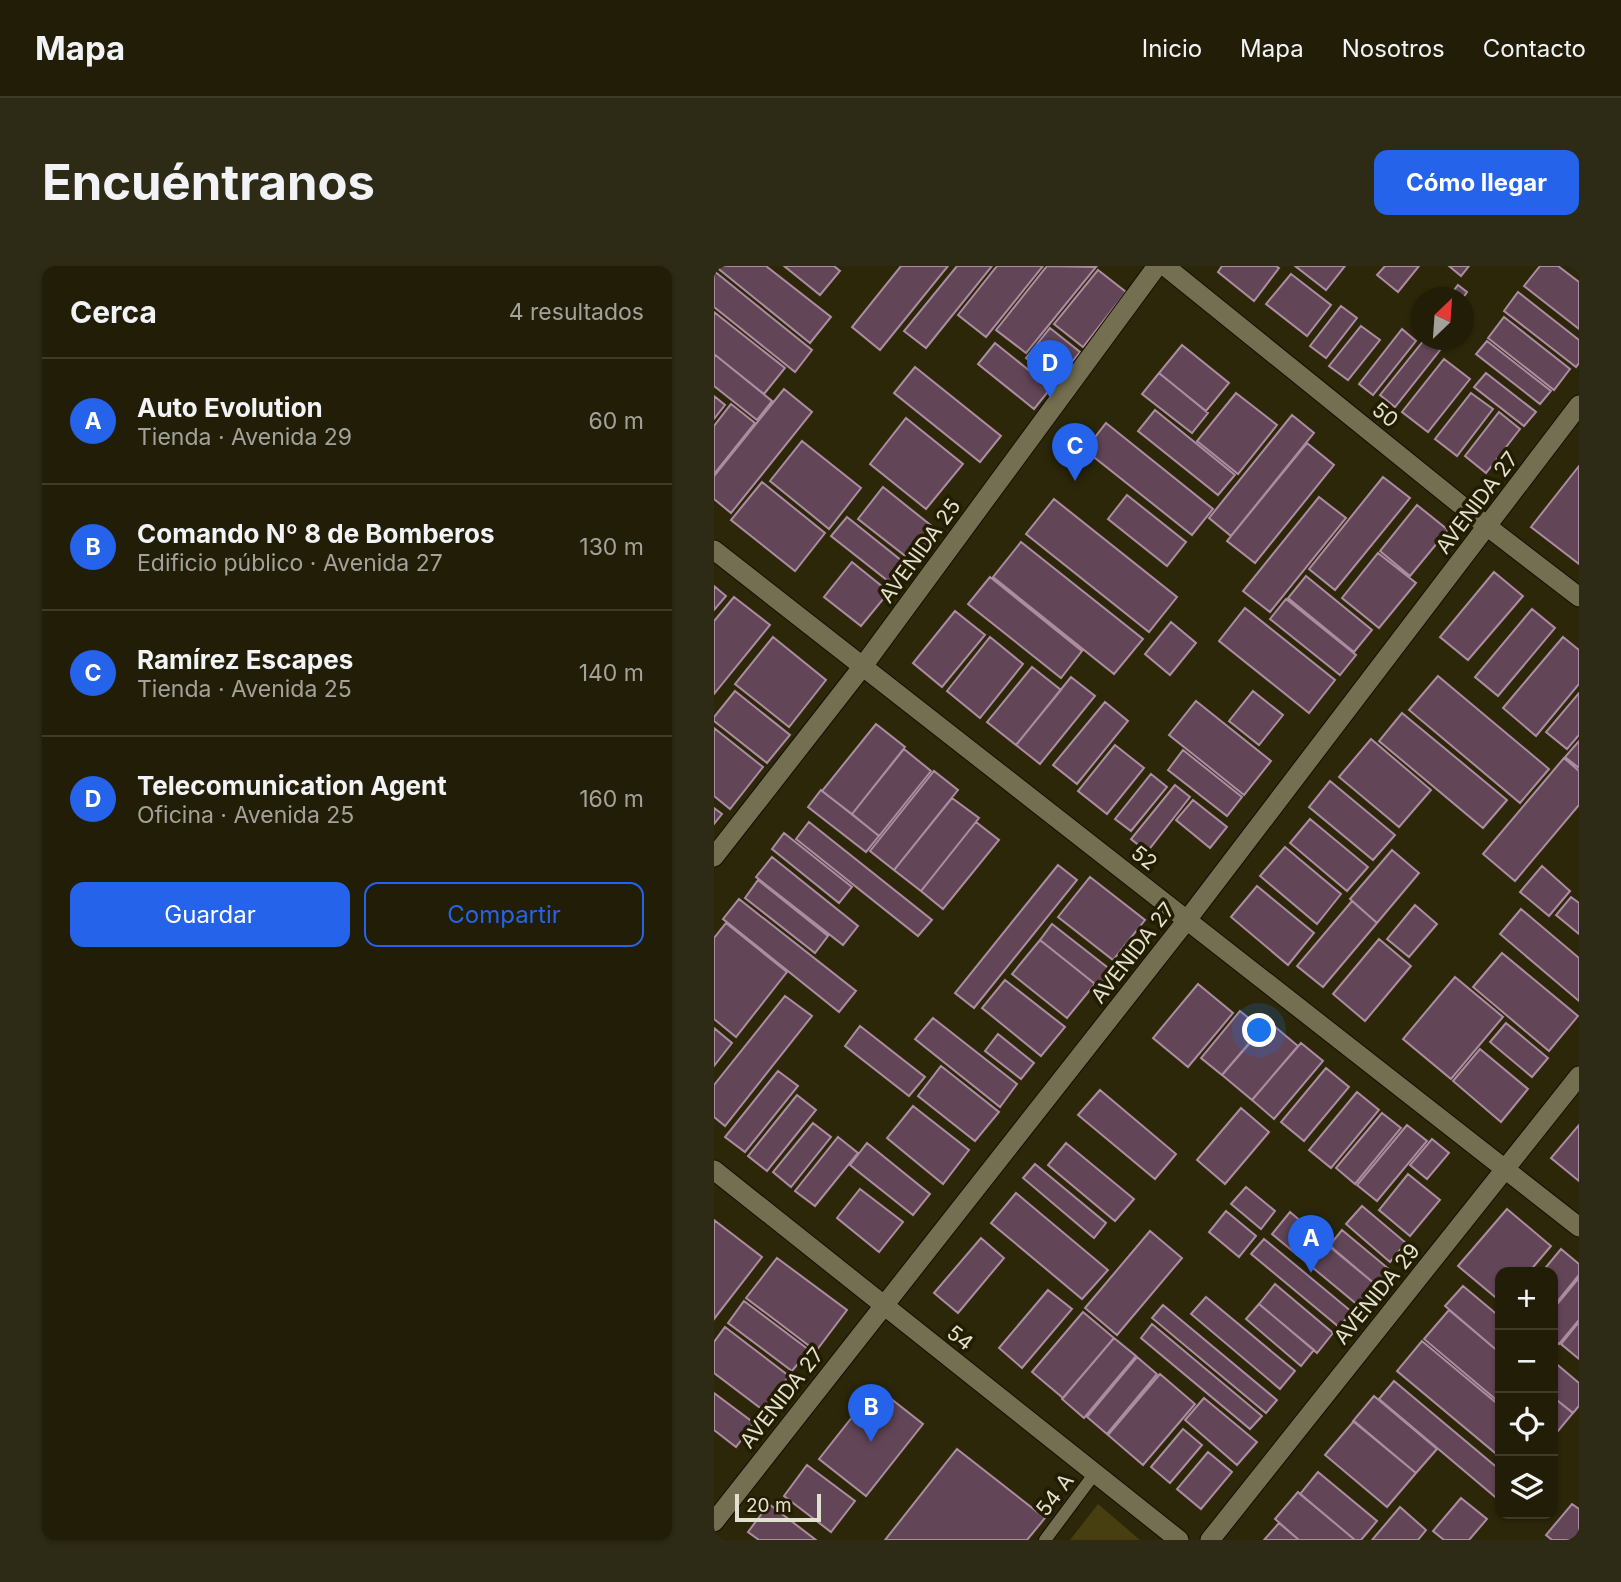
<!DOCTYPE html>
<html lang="es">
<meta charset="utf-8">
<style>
body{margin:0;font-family:Inter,sans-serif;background:#2d2a15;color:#f1f3f6}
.controls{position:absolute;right:21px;bottom:21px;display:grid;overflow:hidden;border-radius:14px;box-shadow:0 2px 5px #0004}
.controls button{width:63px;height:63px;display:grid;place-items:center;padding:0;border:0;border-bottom:2px solid #3e3b28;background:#211d07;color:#f1f3f6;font:35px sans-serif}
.compass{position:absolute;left:697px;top:21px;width:63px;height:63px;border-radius:50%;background:#211d07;box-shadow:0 2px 5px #0004;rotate:25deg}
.scale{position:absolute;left:21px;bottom:18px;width:86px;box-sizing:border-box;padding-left:7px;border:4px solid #e2e0cf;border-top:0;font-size:19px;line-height:24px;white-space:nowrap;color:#e2e0cf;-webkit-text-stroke:5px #221d01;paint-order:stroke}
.you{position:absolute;left:546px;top:765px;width:24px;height:24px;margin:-18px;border:5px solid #fff;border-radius:50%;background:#1a73e8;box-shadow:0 0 0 10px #1a73e833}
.badge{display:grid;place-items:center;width:46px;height:46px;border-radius:50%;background:#2563eb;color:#fff;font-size:23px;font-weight:700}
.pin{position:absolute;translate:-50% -58px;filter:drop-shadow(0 2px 4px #0008)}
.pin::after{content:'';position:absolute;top:37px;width:24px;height:21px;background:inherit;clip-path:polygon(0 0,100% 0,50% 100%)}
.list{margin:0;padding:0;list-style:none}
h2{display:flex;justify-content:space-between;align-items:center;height:91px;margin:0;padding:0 28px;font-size:30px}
h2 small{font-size:23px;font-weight:400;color:#a2a29b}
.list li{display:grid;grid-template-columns:46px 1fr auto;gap:21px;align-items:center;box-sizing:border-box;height:126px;padding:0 28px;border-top:2px solid #3e3b28}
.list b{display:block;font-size:26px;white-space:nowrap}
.list p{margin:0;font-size:23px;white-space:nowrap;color:#a2a29b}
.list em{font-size:23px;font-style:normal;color:#a2a29b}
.actions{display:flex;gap:14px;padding:21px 28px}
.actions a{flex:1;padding:16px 0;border:2px solid #2563eb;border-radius:14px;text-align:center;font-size:24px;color:#2563eb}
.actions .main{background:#2563eb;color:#fff}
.icon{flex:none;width:38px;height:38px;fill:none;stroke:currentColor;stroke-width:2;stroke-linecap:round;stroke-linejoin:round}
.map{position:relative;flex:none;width:865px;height:1274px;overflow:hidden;border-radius:14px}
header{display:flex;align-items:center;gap:42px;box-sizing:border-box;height:98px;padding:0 35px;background:#211d07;border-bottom:2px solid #3e3b28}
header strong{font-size:33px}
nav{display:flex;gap:38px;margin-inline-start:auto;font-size:24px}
.intro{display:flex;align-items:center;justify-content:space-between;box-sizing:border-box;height:168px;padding:0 42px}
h1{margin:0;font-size:49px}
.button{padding:18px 32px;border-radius:14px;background:#2563eb;color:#fff;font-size:24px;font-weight:700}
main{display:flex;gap:42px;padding:0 42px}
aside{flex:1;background:#211d07;border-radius:14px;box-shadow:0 2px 5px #0004}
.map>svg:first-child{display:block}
.green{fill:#473f0f}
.building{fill:#624658;stroke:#ab8ca0;stroke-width:2}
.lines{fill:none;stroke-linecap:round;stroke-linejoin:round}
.service-casing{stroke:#140f00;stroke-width:14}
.minor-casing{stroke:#140f00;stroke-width:21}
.service{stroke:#746f50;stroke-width:12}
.minor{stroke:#746f50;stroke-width:19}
.labels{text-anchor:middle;stroke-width:7;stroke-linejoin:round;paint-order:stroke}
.street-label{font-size:21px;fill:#e2e0cf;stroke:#221d01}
</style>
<header>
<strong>Mapa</strong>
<nav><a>Inicio</a><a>Mapa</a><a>Nosotros</a><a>Contacto</a></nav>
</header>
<div class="intro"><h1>Encuéntranos</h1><a class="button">Cómo llegar</a></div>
<main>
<aside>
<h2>Cerca<small>4 resultados</small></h2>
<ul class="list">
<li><span class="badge">A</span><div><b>Auto Evolution</b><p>Tienda · Avenida 29</p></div><em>60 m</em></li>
<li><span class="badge">B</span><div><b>Comando Nº 8 de Bomberos</b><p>Edificio público · Avenida 27</p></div><em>130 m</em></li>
<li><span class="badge">C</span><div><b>Ramírez Escapes</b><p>Tienda · Avenida 25</p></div><em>140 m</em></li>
<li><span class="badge">D</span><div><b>Telecomunication Agent</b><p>Oficina · Avenida 25</p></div><em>160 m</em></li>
</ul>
<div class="actions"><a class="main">Guardar</a><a>Compartir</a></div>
</aside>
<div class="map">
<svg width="865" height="1274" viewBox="0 0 865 1274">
<rect width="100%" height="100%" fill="#2c2709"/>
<path class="green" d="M 384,1238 L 426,1274 L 356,1274 Z"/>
<path class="building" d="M 1,0 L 52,0 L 117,51 L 96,77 Z
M 70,0 L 120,0 L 126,5 L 106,29 Z
M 187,0 L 234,0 L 166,84 L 138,61 Z
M 243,0 L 278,0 L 212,82 L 190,65 Z
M 283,0 L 329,0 L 272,71 L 244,49 Z
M 333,0 L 382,1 L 312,87 L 282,64 Z
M 508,0 L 562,0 L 565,2 L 540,35 L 504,6 Z
M 581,0 L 631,0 L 612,24 Z
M 671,0 L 705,0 L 684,26 L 663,9 Z
M 735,0 L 755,0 L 747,10 Z
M 826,0 L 844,0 L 865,16 L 865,63 L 810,20 Z
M 384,4 L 412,26 L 369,81 L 340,58 Z
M 0,5 L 98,84 L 81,106 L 0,41 Z
M 577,8 L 617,39 L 593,70 L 552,38 Z
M 744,19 L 753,26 L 749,32 L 734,32 Z
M 804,26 L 865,74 L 865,97 L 862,101 L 790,45 Z
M 627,40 L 643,52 L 612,92 L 596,80 Z
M 0,46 L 71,102 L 50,128 L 0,88 Z
M 790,51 L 856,103 L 840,124 L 774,72 Z
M 647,60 L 666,74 L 634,114 L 615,100 Z
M 336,62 L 366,86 L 342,116 L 312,92 Z
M 688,63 L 702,75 L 659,129 L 645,118 Z
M 710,74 L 734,74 L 681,141 L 666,129 Z
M 773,75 L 837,125 L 826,138 L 762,88 Z
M 281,77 L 337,122 L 320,143 L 264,98 Z
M 468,79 L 515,117 L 492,145 L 445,107 Z
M 0,88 L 58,135 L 43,154 L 0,120 Z
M 730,93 L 756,113 L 714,166 L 688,146 Z
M 201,101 L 287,170 L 266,196 L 180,127 Z
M 445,107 L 494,147 L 478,167 L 428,128 Z
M 772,107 L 822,146 L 810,160 L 760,121 Z
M 70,123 L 98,146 L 17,247 L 0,233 L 0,210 Z
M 522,127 L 563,159 L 524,208 L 483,175 Z
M 757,127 L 779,143 L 743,190 L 721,173 Z
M 0,130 L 11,139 L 0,153 Z
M 17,138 L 41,157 L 0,208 L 0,160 Z
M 441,144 L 521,209 L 504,229 L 424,165 Z
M 785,146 L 806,163 L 772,207 L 751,190 Z
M 578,149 L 600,167 L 517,270 L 495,252 Z
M 192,152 L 249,198 L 212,243 L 156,198 Z
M 392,157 L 499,243 L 478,269 L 371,184 Z
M 88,175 L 147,222 L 115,263 L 56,215 Z
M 593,177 L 620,199 L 541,297 L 513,275 Z
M 865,200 L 865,298 L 817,261 Z
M 669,211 L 696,232 L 621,324 L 595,303 Z
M 48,216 L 111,267 L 81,305 L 17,254 Z
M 169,221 L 224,265 L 199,296 L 144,253 Z
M 413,229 L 472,276 L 453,300 L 394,253 Z
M 605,231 L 632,252 L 556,346 L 529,325 Z
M 340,233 L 463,331 L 435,366 L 312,268 Z
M 703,239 L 734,264 L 696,310 L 666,285 Z
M 133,251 L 198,303 L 183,322 L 117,270 Z
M 307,276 L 429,373 L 400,408 L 279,311 Z
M 664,287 L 702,317 L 665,362 L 628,332 Z
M 138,296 L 175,326 L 147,360 L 110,331 Z
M 780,306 L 809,330 L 754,394 L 726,371 Z
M 592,310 L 658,364 L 640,386 L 574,332 Z
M 276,311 L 368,385 L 347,412 L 254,338 Z
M 0,320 L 12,330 L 0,344 Z
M 20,331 L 56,359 L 0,428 L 0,355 Z
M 572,333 L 642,389 L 626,409 L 556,353 Z
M 531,342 L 621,414 L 595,447 L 505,375 Z
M 818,343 L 841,362 L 784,430 L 761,411 Z
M 241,345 L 271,369 L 228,421 L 199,397 Z
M 457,356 L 482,377 L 456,409 L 431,388 Z
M 59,371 L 112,414 L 75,461 L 21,418 Z
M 276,371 L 309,398 L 266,452 L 233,425 Z
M 849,371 L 865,384 L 865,418 L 822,470 L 789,442 Z
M 318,401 L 347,424 L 302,479 L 273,456 Z
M 724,410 L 835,503 L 806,537 L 695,444 Z
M 357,411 L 381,430 L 326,498 L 302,479 Z
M 21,425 L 76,469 L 53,497 L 0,455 L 0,451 Z
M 539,425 L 569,449 L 545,479 L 515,455 Z
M 865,427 L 865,469 L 853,483 L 832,466 Z
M 482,435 L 557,495 L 530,529 L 455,469 Z
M 391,436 L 414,455 L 363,518 L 339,499 Z
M 688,447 L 793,534 L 769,562 L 665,475 Z
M 162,458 L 191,481 L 138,548 L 108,525 Z
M 0,462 L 49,501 L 16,543 L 0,530 Z
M 657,473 L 717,524 L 685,561 L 625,511 Z
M 865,475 L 865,502 L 851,491 Z
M 401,479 L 430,502 L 393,548 L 364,525 Z
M 190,483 L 217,505 L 165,570 L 138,548 Z
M 469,484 L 528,531 L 513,550 L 454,504 Z
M 850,492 L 865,505 L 865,539 L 801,615 L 769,588 Z
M 220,505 L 244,524 L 180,604 L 156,585 Z
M 437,508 L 453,521 L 417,565 L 401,553 Z
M 616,515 L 681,569 L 659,594 L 595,541 Z
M 461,519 L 476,531 L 433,586 L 417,573 Z
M 107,524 L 165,570 L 152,586 L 94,541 Z
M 238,532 L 265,552 L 207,625 L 180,604 Z
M 479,534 L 513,561 L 496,582 L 462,554 Z
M 0,542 L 8,548 L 0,558 Z
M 596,553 L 654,601 L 633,625 L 576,577 Z
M 95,556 L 218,654 L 204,670 L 82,573 Z
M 262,556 L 285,574 L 229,643 L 207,625 Z
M 70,567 L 138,621 L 125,637 L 58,583 Z
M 571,581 L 627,628 L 603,658 L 546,610 Z
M 678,584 L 705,607 L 663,657 L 636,633 Z
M 58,591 L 144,660 L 129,679 L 42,611 Z
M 344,599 L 363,614 L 260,742 L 241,727 Z
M 828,600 L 856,625 L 835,650 L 806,626 Z
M 376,611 L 431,654 L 399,694 L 344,651 Z
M 44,614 L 114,670 L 101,687 L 31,632 Z
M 543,620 L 600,667 L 574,699 L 517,651 Z
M 857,631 L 865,637 L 865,668 L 842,649 Z
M 25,633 L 142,725 L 125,746 L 9,653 Z
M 638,635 L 663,657 L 609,721 L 583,700 Z
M 701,639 L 723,658 L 695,691 L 673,673 Z
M 807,643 L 865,692 L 865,735 L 786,668 Z
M 12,657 L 73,706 L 22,771 L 0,753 L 0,672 Z
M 338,658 L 398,705 L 385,721 L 326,674 Z
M 665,673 L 697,700 L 651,755 L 619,728 Z
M 326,674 L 381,718 L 353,752 L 298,708 Z
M 788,687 L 864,750 L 835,785 L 759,721 Z
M 741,711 L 789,751 L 737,813 L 689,773 Z
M 291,714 L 351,761 L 327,790 L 268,742 Z
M 484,718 L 519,747 L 474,801 L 439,772 Z
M 71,730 L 98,750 L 11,860 L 0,851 L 0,819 Z
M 526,745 L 548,763 L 508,809 L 487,792 Z
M 219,752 L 303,818 L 286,841 L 201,773 Z
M 554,755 L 584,780 L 538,834 L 508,809 Z
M 792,757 L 834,792 L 818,811 L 776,776 Z
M 146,760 L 211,811 L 195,830 L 131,780 Z
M 0,762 L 18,777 L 0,800 Z
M 284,768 L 320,797 L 307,813 L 271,785 Z
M 587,777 L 609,795 L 560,853 L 538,834 Z
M 766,783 L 814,823 L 787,856 L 739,815 Z
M 227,800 L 285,846 L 261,875 L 204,830 Z
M 612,802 L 635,821 L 590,875 L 567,856 Z
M 64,805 L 84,820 L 31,886 L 11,871 Z
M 386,824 L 462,888 L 441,913 L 364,849 Z
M 643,826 L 665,844 L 617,902 L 595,884 Z
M 83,829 L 102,844 L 53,905 L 34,890 Z
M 199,840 L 255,884 L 229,918 L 173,872 Z
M 527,842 L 555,866 L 511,918 L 483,894 Z
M 668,847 L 687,862 L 641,918 L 622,902 Z
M 99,857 L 117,871 L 77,921 L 59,906 Z
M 693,859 L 713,875 L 663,935 L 643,919 Z
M 865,859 L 865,915 L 837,892 Z
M 124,871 L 144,887 L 101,940 L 81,925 Z
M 718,873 L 735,887 L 713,913 L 696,899 Z
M 153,877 L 216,928 L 199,949 L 136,899 Z
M 352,877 L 420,933 L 401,955 L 334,899 Z
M 321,898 L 392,957 L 380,972 L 309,912 Z
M 694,908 L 726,934 L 696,970 L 665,944 Z
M 532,921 L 561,945 L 547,963 L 517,938 Z
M 146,923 L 189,956 L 165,986 L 123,952 Z
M 302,927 L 394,1004 L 368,1033 L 277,957 Z
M 648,940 L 692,977 L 676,996 L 632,958 Z
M 793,943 L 837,980 L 815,1006 L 786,1006 L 786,1035 L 744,1000 Z
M 512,945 L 542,970 L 525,991 L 495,966 Z
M 576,946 L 662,1019 L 645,1040 L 558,968 Z
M 0,954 L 48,991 L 0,1053 Z
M 628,964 L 676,1004 L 662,1019 L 615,980 Z
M 436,965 L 468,992 L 403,1069 L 371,1042 Z
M 267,972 L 290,992 L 244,1047 L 220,1027 Z
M 550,973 L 638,1046 L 625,1061 L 537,988 Z
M 847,983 L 865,998 L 865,1009 L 839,1041 L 839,1006 L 828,1006 Z
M 63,992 L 133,1044 L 102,1085 L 32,1032 Z
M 865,1012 L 865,1054 L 845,1078 L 839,1073 L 839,1043 Z
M 561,1018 L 619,1067 L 603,1087 L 545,1038 Z
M 749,1020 L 786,1051 L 786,1087 L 731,1040 Z
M 334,1024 L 358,1043 L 308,1102 L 285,1082 Z
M 492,1031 L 581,1105 L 566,1123 L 477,1048 Z
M 30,1035 L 95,1084 L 78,1105 L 14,1057 Z
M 545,1038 L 600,1084 L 587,1100 L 532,1053 Z
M 449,1039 L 563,1134 L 552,1147 L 438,1052 Z
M 735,1044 L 786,1087 L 786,1137 L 710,1073 Z
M 369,1046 L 400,1072 L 349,1132 L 318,1106 Z
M 865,1056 L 865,1093 L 847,1078 Z
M 438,1058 L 548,1150 L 536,1163 L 427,1072 Z
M 11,1061 L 75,1110 L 49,1144 L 0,1107 L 0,1076 Z
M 400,1072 L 422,1090 L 370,1152 L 348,1133 Z
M 708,1075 L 786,1140 L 786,1191 L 683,1105 Z
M 423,1091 L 443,1108 L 393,1168 L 373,1151 Z
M 839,1095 L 865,1117 L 865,1140 L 859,1147 L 839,1131 Z
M 446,1108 L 481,1138 L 429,1199 L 394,1169 Z
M 680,1115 L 786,1204 L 786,1235 L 665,1133 Z
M 162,1121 L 209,1158 L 152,1230 L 105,1193 Z
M 0,1127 L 40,1157 L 22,1181 L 0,1164 Z
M 660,1130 L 723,1183 L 702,1207 L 639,1155 Z
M 839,1131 L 859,1147 L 839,1171 Z
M 490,1132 L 543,1176 L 523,1199 L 471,1154 Z
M 640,1155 L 702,1207 L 673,1241 L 611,1189 Z
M 469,1163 L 488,1179 L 456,1217 L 437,1201 Z
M 243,1183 L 331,1252 L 313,1274 L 171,1274 Z
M 494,1186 L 518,1206 L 487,1243 L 463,1223 Z
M 93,1199 L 141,1235 L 117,1266 L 70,1230 Z
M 604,1206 L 663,1255 L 647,1274 L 641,1274 L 586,1228 Z
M 584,1226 L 641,1274 L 585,1274 L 561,1253 Z
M 747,1232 L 773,1253 L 755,1274 L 730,1274 L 719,1265 Z
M 55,1238 L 102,1274 L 45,1274 L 34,1266 Z
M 858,1238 L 865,1243 L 865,1274 L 838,1274 L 832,1269 Z
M 686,1241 L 712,1264 L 704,1274 L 658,1274 Z
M 565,1257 L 585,1274 L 550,1274 Z"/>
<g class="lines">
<defs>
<path id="service" d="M 331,1274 L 381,1207"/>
<path id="minor" d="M 451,0 L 774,261 L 865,331
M 0,284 L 865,961
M 0,591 L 149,400 L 443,0
M 0,904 L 465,1274
M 0,1256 L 473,654 L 865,139
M 496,1274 L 865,810"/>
</defs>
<use href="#service" class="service-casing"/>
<use href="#minor" class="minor-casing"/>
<use href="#service" class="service"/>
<use href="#minor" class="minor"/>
</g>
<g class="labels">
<g class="street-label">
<text transform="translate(671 149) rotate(39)" y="7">50</text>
<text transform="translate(763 237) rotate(-53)" y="7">AVENIDA 27</text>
<text transform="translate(206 285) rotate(-54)" y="7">AVENIDA 25</text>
<text transform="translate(430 592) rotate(38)" y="7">52</text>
<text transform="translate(419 687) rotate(-52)" y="7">AVENIDA 27</text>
<text transform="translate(663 1028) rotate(-51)" y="7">AVENIDA 29</text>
<text transform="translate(246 1072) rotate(38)" y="7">54</text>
<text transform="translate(68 1132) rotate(-52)" y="7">AVENIDA 27</text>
<text transform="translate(341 1229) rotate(-53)" y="7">54 A</text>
</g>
</g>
</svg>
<div class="controls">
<button>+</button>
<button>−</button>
<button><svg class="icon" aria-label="locate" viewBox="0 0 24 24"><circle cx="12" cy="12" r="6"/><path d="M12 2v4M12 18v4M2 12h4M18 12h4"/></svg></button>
<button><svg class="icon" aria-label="layers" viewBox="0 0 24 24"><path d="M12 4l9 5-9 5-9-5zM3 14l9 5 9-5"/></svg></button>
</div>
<svg class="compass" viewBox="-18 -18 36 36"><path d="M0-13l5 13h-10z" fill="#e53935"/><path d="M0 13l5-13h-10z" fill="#a2a29b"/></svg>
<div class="scale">20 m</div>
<div class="you"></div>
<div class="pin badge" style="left:597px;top:1007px">A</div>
<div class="pin badge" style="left:157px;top:1176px">B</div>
<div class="pin badge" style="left:361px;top:215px">C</div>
<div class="pin badge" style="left:336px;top:132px">D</div>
</div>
</main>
